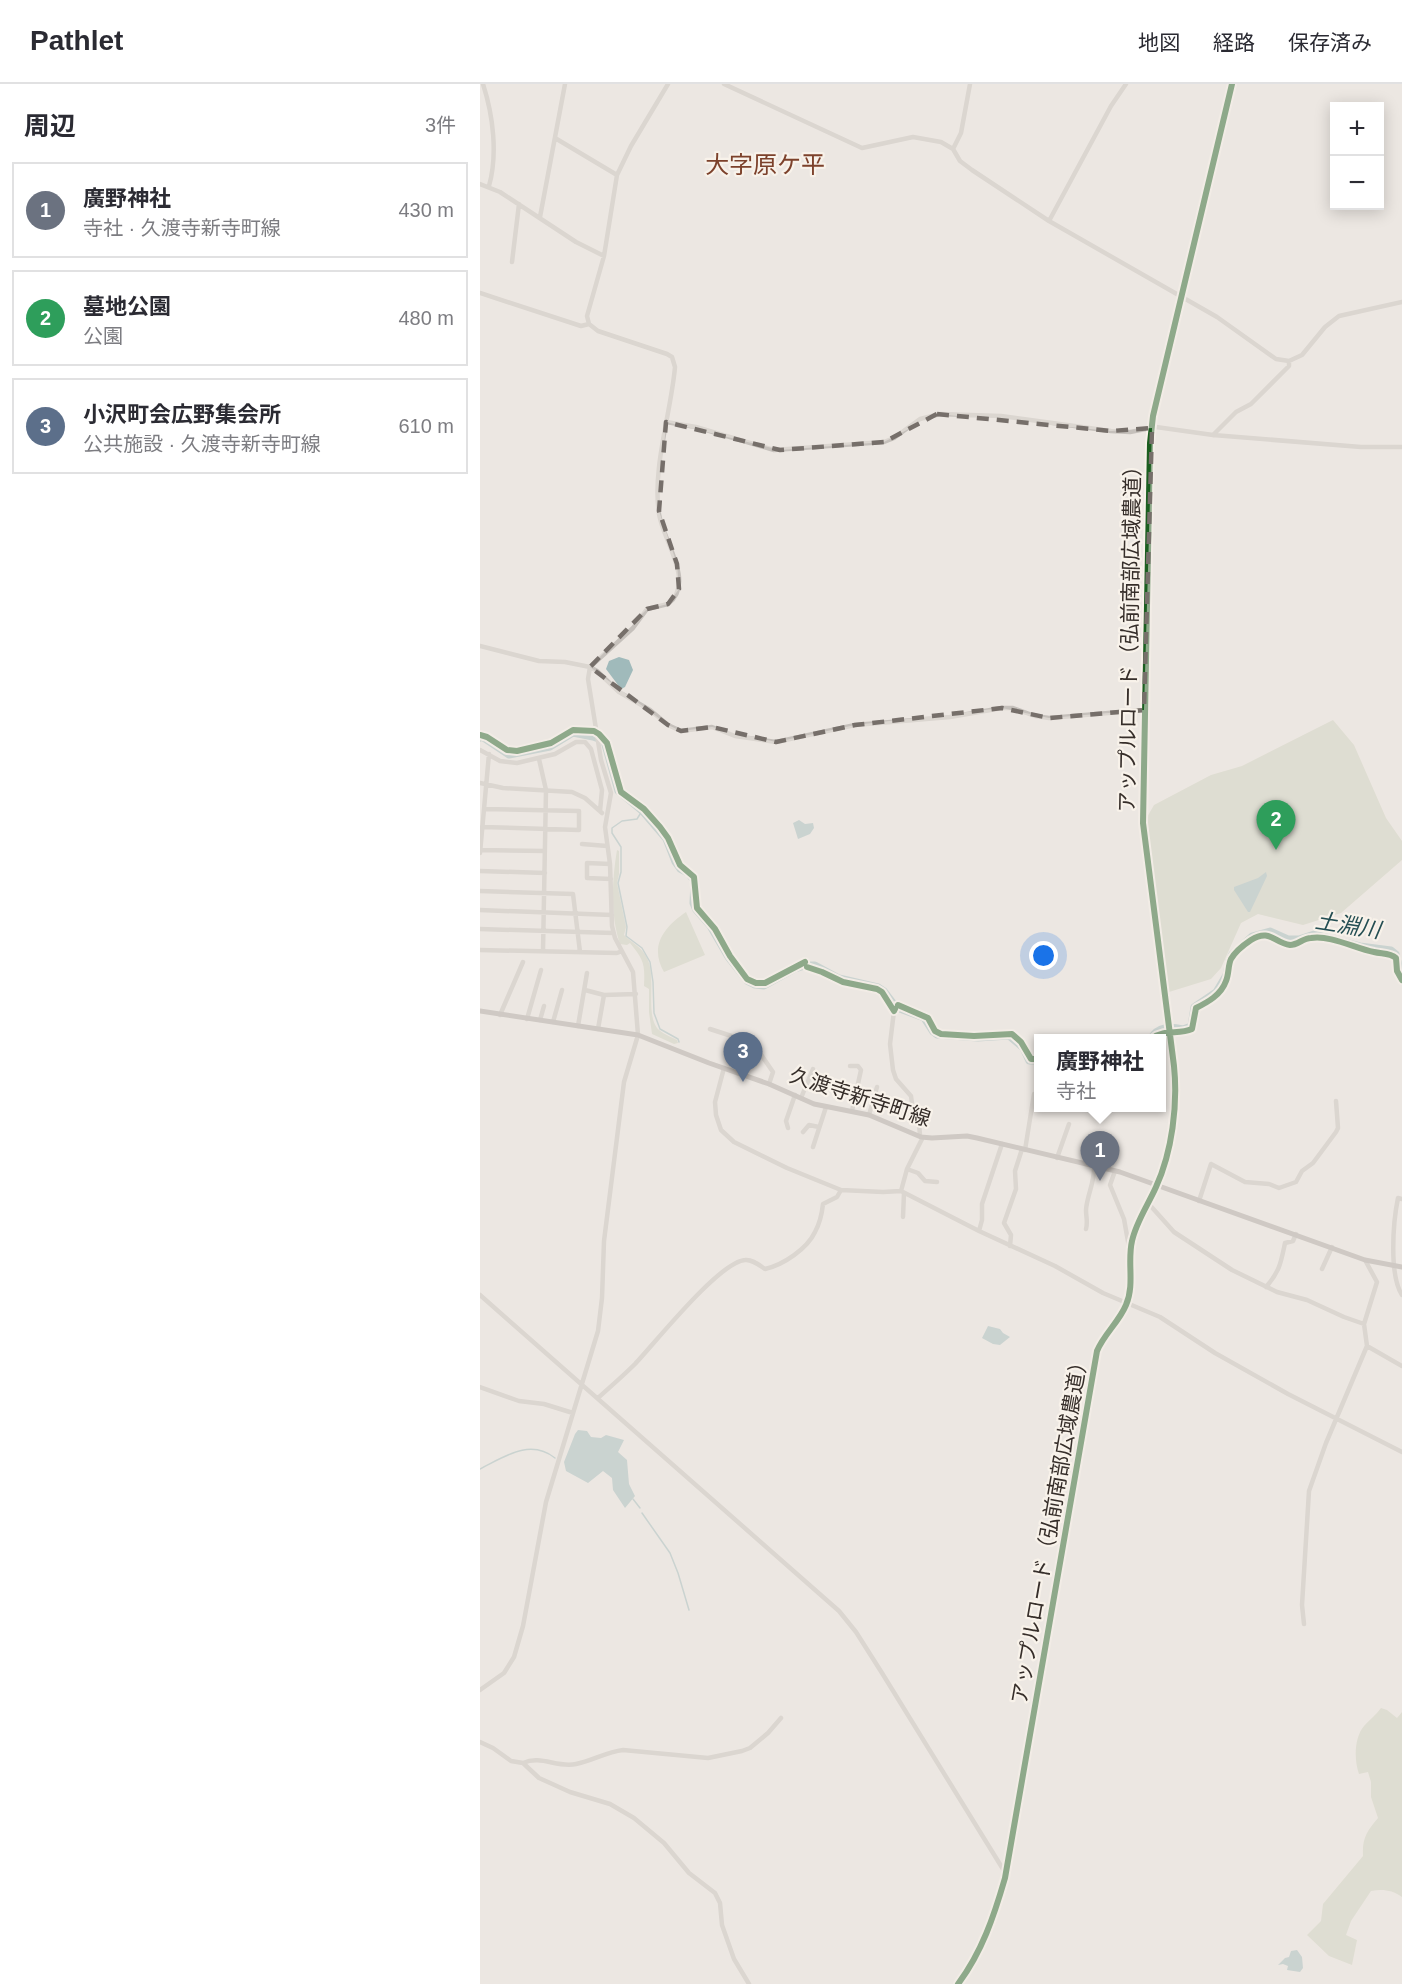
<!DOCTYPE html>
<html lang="ja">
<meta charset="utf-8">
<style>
body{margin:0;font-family:Helvetica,"Noto Sans JP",sans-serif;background:#f7f7f7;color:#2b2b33}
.controls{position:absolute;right:18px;top:18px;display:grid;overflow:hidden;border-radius:0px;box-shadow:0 3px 15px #0003}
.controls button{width:54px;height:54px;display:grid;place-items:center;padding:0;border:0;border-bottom:2px solid #e1e1e2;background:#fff;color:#2b2b33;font:30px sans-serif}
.you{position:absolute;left:564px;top:872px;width:21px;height:21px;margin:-15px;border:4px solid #fff;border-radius:50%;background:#1a73e8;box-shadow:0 0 0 9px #1a73e833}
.badge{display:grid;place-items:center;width:39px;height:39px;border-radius:50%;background:#0b8043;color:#fff;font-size:20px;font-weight:700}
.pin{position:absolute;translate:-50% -50px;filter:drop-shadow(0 2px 3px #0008)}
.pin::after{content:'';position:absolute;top:32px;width:21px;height:18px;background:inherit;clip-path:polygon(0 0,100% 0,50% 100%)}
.popup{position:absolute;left:554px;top:950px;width:132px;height:78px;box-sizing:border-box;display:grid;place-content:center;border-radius:0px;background:#fff;filter:drop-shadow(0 2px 4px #0005);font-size:20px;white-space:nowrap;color:#7c7c81}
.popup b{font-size:22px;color:#2b2b33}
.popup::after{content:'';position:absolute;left:50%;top:100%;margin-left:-12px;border:12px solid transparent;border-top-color:#fff}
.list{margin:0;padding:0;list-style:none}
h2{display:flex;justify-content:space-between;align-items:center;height:78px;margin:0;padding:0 24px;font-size:26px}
h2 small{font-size:20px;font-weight:400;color:#7c7c81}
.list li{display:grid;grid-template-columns:39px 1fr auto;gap:18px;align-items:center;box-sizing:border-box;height:96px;margin:0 12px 12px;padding:0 12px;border:2px solid #e1e1e2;border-radius:0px}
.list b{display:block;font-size:22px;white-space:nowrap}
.list p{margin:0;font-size:20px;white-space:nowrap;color:#7c7c81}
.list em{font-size:20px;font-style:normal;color:#7c7c81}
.map{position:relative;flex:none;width:922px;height:1900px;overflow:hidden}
header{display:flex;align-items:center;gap:36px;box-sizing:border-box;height:84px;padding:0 30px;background:#fff;border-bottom:2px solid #e1e1e2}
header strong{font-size:28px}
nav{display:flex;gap:33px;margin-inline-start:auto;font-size:21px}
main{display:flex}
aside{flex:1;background:#fff}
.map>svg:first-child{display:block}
.green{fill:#cdd0be}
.water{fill:#a0babb}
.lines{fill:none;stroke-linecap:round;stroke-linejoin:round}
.stream{stroke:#a0babb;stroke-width:1.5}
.river{stroke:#a0babb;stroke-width:7}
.minor{stroke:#c5c0bb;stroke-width:4.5}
.major{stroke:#aaa5a0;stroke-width:5}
.cycleway-casing{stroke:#f8f2ea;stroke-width:10}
.cycleway{stroke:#1b5e20;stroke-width:6}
.marked{fill:none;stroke:#766f6a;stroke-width:4.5;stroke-dasharray:12 8;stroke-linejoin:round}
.labels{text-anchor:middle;stroke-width:4.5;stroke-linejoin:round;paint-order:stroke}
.street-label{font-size:21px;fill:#362e2a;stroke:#f8f2ea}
.water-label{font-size:22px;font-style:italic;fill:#244e53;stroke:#f8f2ea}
.quarter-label{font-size:24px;fill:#7c412b;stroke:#f8f2ea}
</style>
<header>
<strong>Pathlet</strong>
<nav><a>地図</a><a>経路</a><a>保存済み</a></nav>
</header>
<main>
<aside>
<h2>周辺<small>3件</small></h2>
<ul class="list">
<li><span class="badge" style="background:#6b7280">1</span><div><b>廣野神社</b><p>寺社 · 久渡寺新寺町線</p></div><em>430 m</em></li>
<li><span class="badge" style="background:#2e9e5b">2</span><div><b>墓地公園</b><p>公園</p></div><em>480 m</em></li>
<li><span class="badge" style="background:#5c6f8a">3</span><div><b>小沢町会広野集会所</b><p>公共施設 · 久渡寺新寺町線</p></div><em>610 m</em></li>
</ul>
</aside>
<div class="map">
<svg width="922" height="1900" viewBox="0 0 922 1900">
<rect width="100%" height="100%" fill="#ece7e2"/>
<path class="green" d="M 853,636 L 874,661 L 906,734 L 922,757 L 922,776 L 861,829 L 823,841 L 778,830 L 761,839 L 741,884 L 731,895 L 689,908 L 666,735 L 674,721 L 731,691 L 762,682 Z
M 137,766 L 139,767 L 139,790 L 137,799 L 146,843 L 144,851 C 152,859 162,863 167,874 C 177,894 165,927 177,944 C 181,949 191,953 197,956 L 198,959 L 194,960 L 172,950 L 169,928 L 169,905 L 164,902 C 165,880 164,876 150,859 L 147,861 L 140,860 C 130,830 132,796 137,766 Z
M 206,828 L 225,871 L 184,888 C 169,862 184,843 206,828 Z
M 901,1624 L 907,1626 L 917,1634 L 922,1628 L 922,1813 C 912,1806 903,1805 891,1807 L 871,1837 L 866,1851 L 877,1856 L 872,1881 L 849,1872 L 827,1851 L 841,1837 L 843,1820 L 883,1772 C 882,1754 887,1747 898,1734 L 891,1713 L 891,1698 L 888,1688 L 879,1690 C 874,1676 874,1654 884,1642 C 889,1636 896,1631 901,1624 Z"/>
<path class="water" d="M 139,573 L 149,576 L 153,586 L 145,603 L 141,605 L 126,585 L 129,577 Z
M 319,736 L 325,740 L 333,739 L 334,744 L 330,750 L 318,755 L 313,739 Z
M 786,788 L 787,792 L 770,828 L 768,828 L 754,806 L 754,803 L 778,794 Z
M 508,1242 L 520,1245 L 523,1249 L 530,1253 L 520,1261 L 513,1260 L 502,1254 Z
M 98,1346 L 107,1347 L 111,1353 L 121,1354 L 126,1351 L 144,1356 L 138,1368 L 147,1376 L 149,1400 L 155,1412 L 145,1424 L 133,1406 L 132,1394 L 123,1387 L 108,1399 L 86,1387 L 84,1378 L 95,1350 Z
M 817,1866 L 822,1873 L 823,1884 L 820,1888 L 807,1886 L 808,1882 L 803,1880 L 798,1881 L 805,1874 L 809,1873 L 811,1867 Z"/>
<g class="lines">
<path class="stream" d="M 162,727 L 157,735 L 142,737 L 132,744 L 132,749 L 141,763 L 141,788 L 138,799 L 147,843 L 146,852 L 162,864 L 170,878 L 173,898 L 174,929 L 180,945 L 198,955 L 199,958
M 0,1385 C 24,1373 50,1354 75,1374
M 153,1415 L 160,1424
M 162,1429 L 190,1469 L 198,1489 L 209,1526"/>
<path class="river" d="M 0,654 L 2,653 L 29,671 L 70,663 L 93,649 L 113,653 L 124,657 L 138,707 L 162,727 L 186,755 L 195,778 L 200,785 L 208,789 L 214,797 L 213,819 L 216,826 L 230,842 L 248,873 L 267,897 L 275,901 L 284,902 L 315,885 L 328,881 L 335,881 L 359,894 L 398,903 L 404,907 L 417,924 L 444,934 L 453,948 L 457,951 L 498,954 L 529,952 L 543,964 L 549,977 L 558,977
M 671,954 C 678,942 690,942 703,945 L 711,942 L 714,923 L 736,908 L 746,891 L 749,876 L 752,870 L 772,852 L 790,847 L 808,855 L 819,855 L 834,850 L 880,862 L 911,866 L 916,870 L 922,893"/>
<path class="minor" d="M 3,0 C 13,31 18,70 9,102
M 244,0 L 382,64 L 433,53 L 461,58 L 473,65 L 480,77 L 492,86 L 569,137 L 737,233 L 796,275 L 809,277 L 822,271 L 845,243 L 859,232 L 922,218
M 75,54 L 137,91
M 473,65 L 481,49 L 490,0
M 0,100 L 20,108 L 96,158 L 124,172
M 60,133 L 85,0
M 569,137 L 631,22 L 646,0
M 32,178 L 39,120
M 0,209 L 101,242 L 109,240
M 186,338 L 216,343 L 294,366 L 404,358 L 414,354 L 440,335 L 460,330 L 521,332 L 631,347 L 650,348 L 676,343 L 733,351 L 881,363 L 922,363
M 733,351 L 756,328 L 771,320 L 809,282 L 809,277
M 0,562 L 59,577 L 85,578 L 110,583 L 117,587 L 139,608 L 170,626 L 188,641 L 201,647 L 232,643 L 255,652 L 296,658 L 375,641 L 470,633 L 522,624 L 533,624 L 555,632 L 569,634 L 664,626
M 0,666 L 20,677 L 37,679 L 75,670 L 96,658 L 105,658 L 111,665 L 122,706 L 120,727
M 59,675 L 66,706 L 63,867
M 0,699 L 23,704 L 92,708 L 105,714 L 122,729
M 2,743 L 99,746 L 99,727 L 4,725
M 102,760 L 127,762
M 0,766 L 65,767
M 0,769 L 9,670
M 130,780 L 107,779 L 107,794 L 131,795
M 0,787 L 65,789
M 0,807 L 93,810 L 100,868
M 0,826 L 132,831
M 0,845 L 133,849
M 0,866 L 137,869 L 142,867
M 326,879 L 329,884 L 337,886 L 363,898 L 397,905 L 402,908 L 414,927 L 410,960 L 413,986 L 416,995 L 431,1012 L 433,1027 L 439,1040 L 440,1051 L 442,1055 L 427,1085 L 421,1107
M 105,906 L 124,911
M 20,931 L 43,878
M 47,935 L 61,886
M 60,936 L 64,922
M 73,938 L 82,906
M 98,942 L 107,889
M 118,945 L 124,911 L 156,910
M 230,945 L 273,959 L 293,988 L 289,1000
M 370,982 L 378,982 L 381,986 L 372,1027
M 244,984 L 235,1018 L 236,1031 L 241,1046 L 254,1058 L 307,1084 L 361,1106 L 403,1108 L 421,1107 L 499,1147 L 575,1182 L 623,1209 L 680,1233 L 735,1269 L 808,1310 L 922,1368
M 321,1014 L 333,985
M 389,1031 L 397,1003
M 308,1044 L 306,1037 L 315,1011
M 323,1048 L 329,1041 L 339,1043
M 333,1063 L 346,1023
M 545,1066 L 554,1010
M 577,1074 L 589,1040
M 427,1085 L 438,1089 L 445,1097 L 457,1098
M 635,1087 L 630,1101 L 644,1135 L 649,1163
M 922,1115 L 918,1114 C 913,1138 909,1191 922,1211
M 719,1117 L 731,1080 L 765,1098 L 789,1100 L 799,1104 L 816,1098 L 822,1087 L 833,1079 L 856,1048 L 858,1044 L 856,1017
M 668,1119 L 694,1148 L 752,1186 L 797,1208 L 827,1216 L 864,1233 L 884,1240
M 423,1133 L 424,1109
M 606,1145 C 608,1138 606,1133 606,1126 C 607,1111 615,1098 614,1082
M 499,1147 L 502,1136 L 502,1120 L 522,1060
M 530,1162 L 531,1151 L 524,1139 L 536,1105 L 535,1087 L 542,1065
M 842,1185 L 852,1163
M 786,1203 C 800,1187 801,1178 805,1159 L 813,1157 L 816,1150
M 0,1211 L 359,1527 L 376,1548 L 402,1589 L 526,1790
M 887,1262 L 922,1282
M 0,1303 L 39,1317 L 64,1320 L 93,1329
M 118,1314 C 130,1303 143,1292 155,1280 C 175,1259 239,1178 265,1176 C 272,1175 279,1181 285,1185 C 303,1181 327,1165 335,1148 C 340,1139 342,1129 343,1120 L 357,1113 L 361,1106
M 824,1540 L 822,1521 L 829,1407 L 846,1359 L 887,1262 L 884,1240 L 897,1198 L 885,1176
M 0,1606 L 24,1589 L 34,1573 L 43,1542 L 66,1418 L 118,1247 L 122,1214 L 124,1157 L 144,998 L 158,951 L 153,888 L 135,854 L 132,842 L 130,780 L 125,743 L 131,709 L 121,676 L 108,595 L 110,583 L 153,544 L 167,525 L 188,520 C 216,499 183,457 179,430 C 172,384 191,329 195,283 L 192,273 L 187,270 L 118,247 L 109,240 L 107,232 L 124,172 L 137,91 L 151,62 L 188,0
M 0,1658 L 13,1664 L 31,1677 L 43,1679 L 59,1694 L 90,1708 L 130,1720 L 154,1734 L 184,1759 L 209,1789 L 235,1809 L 240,1819 L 242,1841 L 254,1875 L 269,1900
M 43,1679 C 61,1671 77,1684 96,1680 C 112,1677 126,1668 143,1666 L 228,1674 L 262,1667 L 270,1664 L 288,1649 L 301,1634
M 478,1900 C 502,1868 514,1832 525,1794 L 617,1267 C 624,1250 639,1238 646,1221 C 655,1200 647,1178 652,1157 C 656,1138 668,1121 676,1103 C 692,1068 698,1021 694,982 L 663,739 L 670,359 L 673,332 L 752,0"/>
<path class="major" d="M 0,927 L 158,951 L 229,979 L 289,1000 L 334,1020 L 389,1031 L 441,1053 L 452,1054 L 487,1052 L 497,1054 L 640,1088 L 885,1176 L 922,1183"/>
<defs>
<path id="cycleway" d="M 0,651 L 7,653 L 27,666 L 37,667 L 71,659 L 93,646 L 114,647 L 119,650 L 127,659 L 141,708 L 164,725 L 180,743 L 188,754 L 200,781 L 214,793 L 217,824 L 235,845 L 250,872 L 267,895 L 276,899 L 285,899 L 325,878
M 327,883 L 342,888 L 363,898 L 397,905 L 402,908 L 414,927 L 415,925
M 418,921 L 448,934 L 455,947 L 461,950 L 494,952 L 532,950 L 541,958 L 551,975 L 558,975
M 673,954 C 684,945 699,951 712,945 L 716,924 C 728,918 741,911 746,897 C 749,890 748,881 751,875 C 755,868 765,860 771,856 C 790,844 794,859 810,861 C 818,861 823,854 831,854 C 851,851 874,864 894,868 C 902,870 910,869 916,874 L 917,887 L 922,896
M 478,1900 C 502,1868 514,1832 525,1794 L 617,1267 C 624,1250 639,1238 646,1221 C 655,1200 647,1178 652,1157 C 656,1138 668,1121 676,1103 C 692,1068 698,1021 694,982 L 663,739 L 670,359 L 673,332 L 752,0"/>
</defs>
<use href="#cycleway" class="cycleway-casing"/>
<use href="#cycleway" class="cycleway"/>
</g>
<path d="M0 0H922V1900H0ZM 457,330 L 631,347 L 672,344 L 664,626 L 569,634 L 522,624 L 375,641 L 296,658 L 232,643 L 201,647 L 188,641 L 110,583 L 167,525 L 188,520 L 199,505 L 197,480 L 179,427 L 186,338 L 300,366 L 404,358 Z" fill="#ece7e2" fill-opacity=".55" fill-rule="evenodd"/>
<path class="marked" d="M 457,330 L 631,347 L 672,344 L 664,626 L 569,634 L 522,624 L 375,641 L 296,658 L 232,643 L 201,647 L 188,641 L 110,583 L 167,525 L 188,520 L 199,505 L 197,480 L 179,427 L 186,338 L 300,366 L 404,358 Z"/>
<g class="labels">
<g class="street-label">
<text transform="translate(650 550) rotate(-89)" y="7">アップルロード（弘前南部広域農道）</text>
<text transform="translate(380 1013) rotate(18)" y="7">久渡寺新寺町線</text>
<text transform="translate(570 1444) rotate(-80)" y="7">アップルロード（弘前南部広域農道）</text>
</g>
<g class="water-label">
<text transform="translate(868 841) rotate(9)" y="8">土淵川</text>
</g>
<g class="quarter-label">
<text x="285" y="89">大字原ケ平</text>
</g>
</g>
</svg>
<div class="controls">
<button>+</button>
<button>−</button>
</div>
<div class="you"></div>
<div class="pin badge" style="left:620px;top:1097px;background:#6b7280">1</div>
<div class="popup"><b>廣野神社</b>寺社</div>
<div class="pin badge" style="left:796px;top:766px;background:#2e9e5b">2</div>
<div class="pin badge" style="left:263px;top:998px;background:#5c6f8a">3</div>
</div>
</main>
